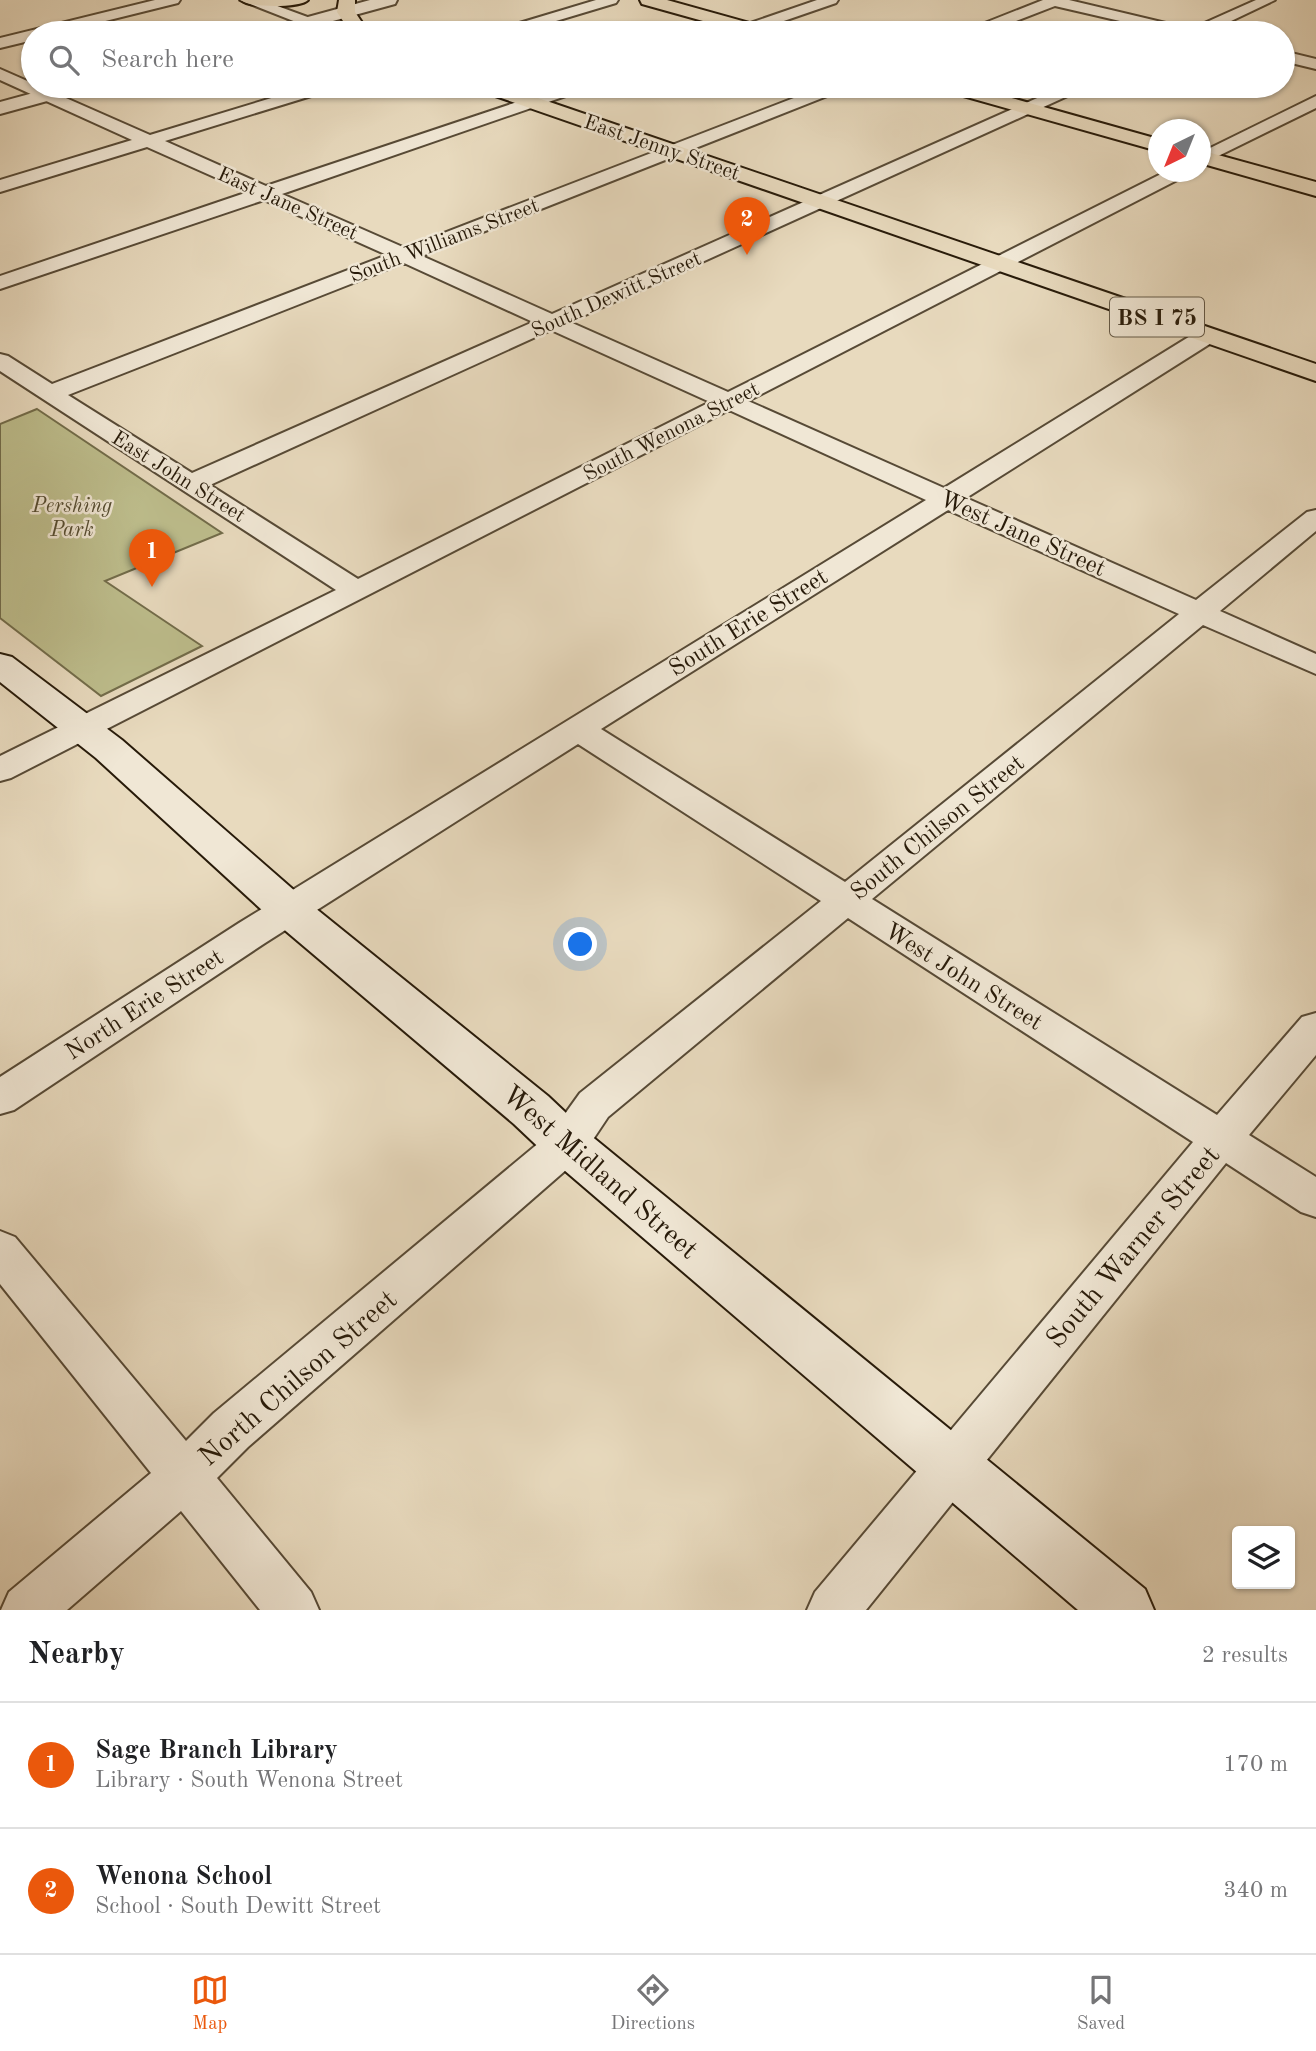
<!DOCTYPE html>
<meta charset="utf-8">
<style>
body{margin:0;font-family:"Old Standard TT",serif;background:#f6f6f6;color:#202124}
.controls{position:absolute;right:21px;bottom:21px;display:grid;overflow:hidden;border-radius:7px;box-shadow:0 2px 5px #0004}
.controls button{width:63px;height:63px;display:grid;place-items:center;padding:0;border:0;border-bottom:2px solid #e0e0e0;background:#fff;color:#202124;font:35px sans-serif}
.compass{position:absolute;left:1148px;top:119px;width:63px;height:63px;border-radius:50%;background:#fff;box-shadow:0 2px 5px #0004;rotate:223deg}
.you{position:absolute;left:581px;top:945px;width:24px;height:24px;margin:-18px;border:5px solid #fff;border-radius:50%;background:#1a73e8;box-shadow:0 0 0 10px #1a73e833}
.badge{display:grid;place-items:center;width:46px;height:46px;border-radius:50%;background:#ea580c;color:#fff;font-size:23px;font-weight:700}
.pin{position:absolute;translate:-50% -58px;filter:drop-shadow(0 2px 4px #0008)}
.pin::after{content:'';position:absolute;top:37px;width:24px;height:21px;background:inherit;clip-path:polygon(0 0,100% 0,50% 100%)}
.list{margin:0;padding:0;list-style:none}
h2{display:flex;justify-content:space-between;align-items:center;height:91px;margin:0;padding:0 28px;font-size:30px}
h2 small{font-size:23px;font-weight:400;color:#757577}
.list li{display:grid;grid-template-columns:46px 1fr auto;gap:21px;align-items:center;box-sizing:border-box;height:126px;padding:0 28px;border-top:2px solid #e0e0e0}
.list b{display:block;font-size:26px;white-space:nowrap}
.list p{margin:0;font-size:23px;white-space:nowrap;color:#757577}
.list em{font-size:23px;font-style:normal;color:#757577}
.icon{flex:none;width:38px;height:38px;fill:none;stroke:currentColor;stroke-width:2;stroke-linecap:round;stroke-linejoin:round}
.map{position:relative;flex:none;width:1316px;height:1610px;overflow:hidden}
.search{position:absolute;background:#fff;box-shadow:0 2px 5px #0004;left:21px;right:21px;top:21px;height:77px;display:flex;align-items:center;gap:18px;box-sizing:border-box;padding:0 24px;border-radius:38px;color:#757577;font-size:26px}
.sheet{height:343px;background:#fff}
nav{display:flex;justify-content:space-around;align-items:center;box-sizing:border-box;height:98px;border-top:2px solid #e0e0e0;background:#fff;font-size:19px;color:#757577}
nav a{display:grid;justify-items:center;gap:4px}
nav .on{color:#ea580c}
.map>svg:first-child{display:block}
.green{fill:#bdbd8c;stroke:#726c4a;stroke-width:2}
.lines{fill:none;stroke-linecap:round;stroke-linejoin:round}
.minor-casing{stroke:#574a36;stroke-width:4}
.tertiary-casing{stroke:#574a36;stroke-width:4}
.secondary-casing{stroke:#271a09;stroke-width:4}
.trunk-casing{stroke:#271a09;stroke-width:4}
.minor{fill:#f0e7d5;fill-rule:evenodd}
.tertiary{fill:#f0e7d5;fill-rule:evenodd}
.secondary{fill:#f0e7d5;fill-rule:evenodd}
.trunk{fill:#e8dabe;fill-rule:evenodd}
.labels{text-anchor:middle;stroke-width:5;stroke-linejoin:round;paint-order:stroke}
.far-street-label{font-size:21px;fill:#271a09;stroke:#f0e7d5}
.far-park-label{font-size:21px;font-style:italic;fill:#544b30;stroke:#f0e7d5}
.shield{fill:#f0e7d5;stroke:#635846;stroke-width:2}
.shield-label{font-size:23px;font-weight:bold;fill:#271a09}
.street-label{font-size:24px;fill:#271a09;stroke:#f0e7d5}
.near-street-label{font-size:28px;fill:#271a09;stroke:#f0e7d5}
</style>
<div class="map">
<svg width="1316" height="1610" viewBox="0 0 1316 1610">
<rect width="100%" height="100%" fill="#e8dabe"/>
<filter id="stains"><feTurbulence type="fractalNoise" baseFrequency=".00286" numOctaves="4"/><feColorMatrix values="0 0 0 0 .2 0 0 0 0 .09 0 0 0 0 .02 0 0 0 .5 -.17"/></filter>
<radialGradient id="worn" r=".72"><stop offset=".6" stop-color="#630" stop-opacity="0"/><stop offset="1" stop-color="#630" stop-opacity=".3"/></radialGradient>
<path class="green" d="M 37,409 L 222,533 L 105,581 L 202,646 L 101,696 L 0,618 L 0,424 Z"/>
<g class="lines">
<defs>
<path id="minor" d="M 155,0 L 180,0 L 178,3 L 57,33 L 33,33 L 33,40 L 0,48 L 0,38 Z
M 240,0 L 261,0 L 343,30 L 346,33 L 324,33 Z
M 596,0 L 618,0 L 616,3 L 516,33 L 493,33 L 496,30 Z
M 817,0 L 838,0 L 836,3 L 749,33 L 727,33 L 730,30 Z
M 1043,0 L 1069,0 L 1191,29 L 1256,0 L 1275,0 L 1206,33 L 1172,33 L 1055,6 L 985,33 L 964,33 L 967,30 Z
M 1283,51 L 1316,59 L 1316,69 L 1283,61 Z
M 0,69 L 150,135 L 311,86 L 336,86 L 334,89 L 165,141 L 266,186 L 565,86 L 588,86 L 586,89 L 282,194 L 405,248 L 825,86 L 847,86 L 845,89 L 422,256 L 552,314 L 1064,86 L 1085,86 L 1083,89 L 570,322 L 728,392 L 1165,172 L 1187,172 L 1185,176 L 748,401 L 944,488 L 1200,330 L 1216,330 L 1219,335 L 1216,340 L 966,498 L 1196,600 L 1307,512 L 1316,510 L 1316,531 L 1220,611 L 1316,654 L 1316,674 L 1203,625 L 872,899 L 1217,1115 L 1302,1017 L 1316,1013 L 1316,1055 L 1249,1135 L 1316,1177 L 1316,1217 L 1301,1212 L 1226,1163 L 866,1610 L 807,1610 L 815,1592 L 1193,1142 L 848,918 L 608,1117 L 582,1156 L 248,1447 L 217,1478 L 311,1592 L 319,1610 L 260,1610 L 181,1511 L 67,1610 L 1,1610 L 9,1592 L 151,1473 L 0,1284 L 0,1231 L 15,1237 L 186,1441 L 214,1413 L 552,1132 L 580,1093 L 821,901 L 578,744 L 265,943 L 14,1110 L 0,1114 L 0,1077 L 239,923 L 926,500 L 729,410 L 11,778 L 0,781 L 0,756 L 336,590 L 0,371 L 0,354 L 8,356 L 52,384 L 387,255 L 264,200 L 0,289 L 0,276 L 248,192 L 147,147 L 0,192 L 0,180 L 132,140 L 0,80 ZM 404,263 L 533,322 L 192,473 L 68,395 ZM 551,330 L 710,402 L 358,579 L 210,485 ZM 948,510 L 1179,614 L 845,882 L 601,729 Z
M 1316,96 L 1316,108 L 1200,165 L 1200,153 Z"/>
<path id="tertiary" d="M 370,0 L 397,0 L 395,4 L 289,33 L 261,33 L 264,29 Z
M 59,86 L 90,86 L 87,90 L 0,114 L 0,102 Z"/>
<path id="secondary" d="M 0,654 L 12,657 L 122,740 L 304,899 L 548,1096 L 584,1130 L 1145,1589 L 1154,1610 L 1078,1610 L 550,1158 L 514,1124 L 274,921 L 96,758 L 0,682 Z"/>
<path id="trunk" d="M 241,0 L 308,0 C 300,8 249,8 241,0 Z
M 339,0 L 355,0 L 355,12 L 369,33 L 351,33 L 337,12 Z
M 640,0 L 667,0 L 771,29 L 774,33 L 746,33 L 642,4 Z
M 475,86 L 503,86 L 1316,364 L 1316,381 L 478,90 Z
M 940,86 L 969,86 L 1158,139 L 1158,151 L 942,90 Z
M 1200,150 L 1316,182 L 1316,196 L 1200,163 Z"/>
</defs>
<use href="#minor" class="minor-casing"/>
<use href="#tertiary" class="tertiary-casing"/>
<use href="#secondary" class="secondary-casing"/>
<use href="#trunk" class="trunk-casing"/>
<use href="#minor" class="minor"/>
<use href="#tertiary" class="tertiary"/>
<use href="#secondary" class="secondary"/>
<use href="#trunk" class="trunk"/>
</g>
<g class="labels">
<g class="far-street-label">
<text transform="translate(662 147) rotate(19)" y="7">East Jenny Street</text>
<text transform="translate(288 203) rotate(24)" y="7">East Jane Street</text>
<text transform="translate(444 240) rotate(-21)" y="7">South Williams Street</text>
<text transform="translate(616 294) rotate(-24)" y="7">South Dewitt Street</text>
<text transform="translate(671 431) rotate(-27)" y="7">South Wenona Street</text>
<text transform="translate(179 476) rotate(32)" y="7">East John Street</text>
</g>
<g class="far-park-label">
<text x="72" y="512">Pershing<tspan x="72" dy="24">Park</tspan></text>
</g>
<rect class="shield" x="1110" y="297.5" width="94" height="39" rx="5"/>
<g class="shield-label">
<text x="1157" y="325">BS I 75</text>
</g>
<g class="street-label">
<text transform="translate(1023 533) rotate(24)" y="8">West Jane Street</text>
<text transform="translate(748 622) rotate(-32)" y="8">South Erie Street</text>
<text transform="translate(937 827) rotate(-39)" y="8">South Chilson Street</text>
<text transform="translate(964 976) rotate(32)" y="8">West John Street</text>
<text transform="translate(144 1004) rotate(-33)" y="8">North Erie Street</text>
</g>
<g class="near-street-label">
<text transform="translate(601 1171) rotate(41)" y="10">West Midland Street</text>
<text transform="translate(1132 1246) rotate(-50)" y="10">South Warner Street</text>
<text transform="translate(297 1377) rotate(-41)" y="10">North Chilson Street</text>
</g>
</g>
<rect width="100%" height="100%" filter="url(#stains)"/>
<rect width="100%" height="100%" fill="url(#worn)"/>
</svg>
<div class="controls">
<button><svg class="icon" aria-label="layers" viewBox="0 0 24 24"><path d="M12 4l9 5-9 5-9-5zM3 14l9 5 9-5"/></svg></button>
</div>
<svg class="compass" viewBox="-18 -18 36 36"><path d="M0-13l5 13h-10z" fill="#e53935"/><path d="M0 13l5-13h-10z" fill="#757577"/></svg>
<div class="you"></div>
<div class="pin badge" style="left:152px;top:587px">1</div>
<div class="pin badge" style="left:747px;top:255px">2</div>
<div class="search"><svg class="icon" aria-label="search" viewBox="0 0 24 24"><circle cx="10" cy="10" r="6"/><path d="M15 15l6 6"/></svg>Search here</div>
</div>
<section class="sheet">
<h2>Nearby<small>2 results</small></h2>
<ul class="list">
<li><span class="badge">1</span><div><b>Sage Branch Library</b><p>Library · South Wenona Street</p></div><em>170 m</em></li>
<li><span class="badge">2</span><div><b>Wenona School</b><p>School · South Dewitt Street</p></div><em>340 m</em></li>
</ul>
</section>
<nav>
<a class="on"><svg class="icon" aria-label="map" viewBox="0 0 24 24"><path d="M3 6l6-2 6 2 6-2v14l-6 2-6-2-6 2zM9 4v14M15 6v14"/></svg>Map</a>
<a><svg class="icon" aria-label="directions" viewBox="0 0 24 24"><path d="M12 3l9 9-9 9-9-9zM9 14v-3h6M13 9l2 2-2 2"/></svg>Directions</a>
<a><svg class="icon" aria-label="saved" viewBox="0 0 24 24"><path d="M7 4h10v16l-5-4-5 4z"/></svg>Saved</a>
</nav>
